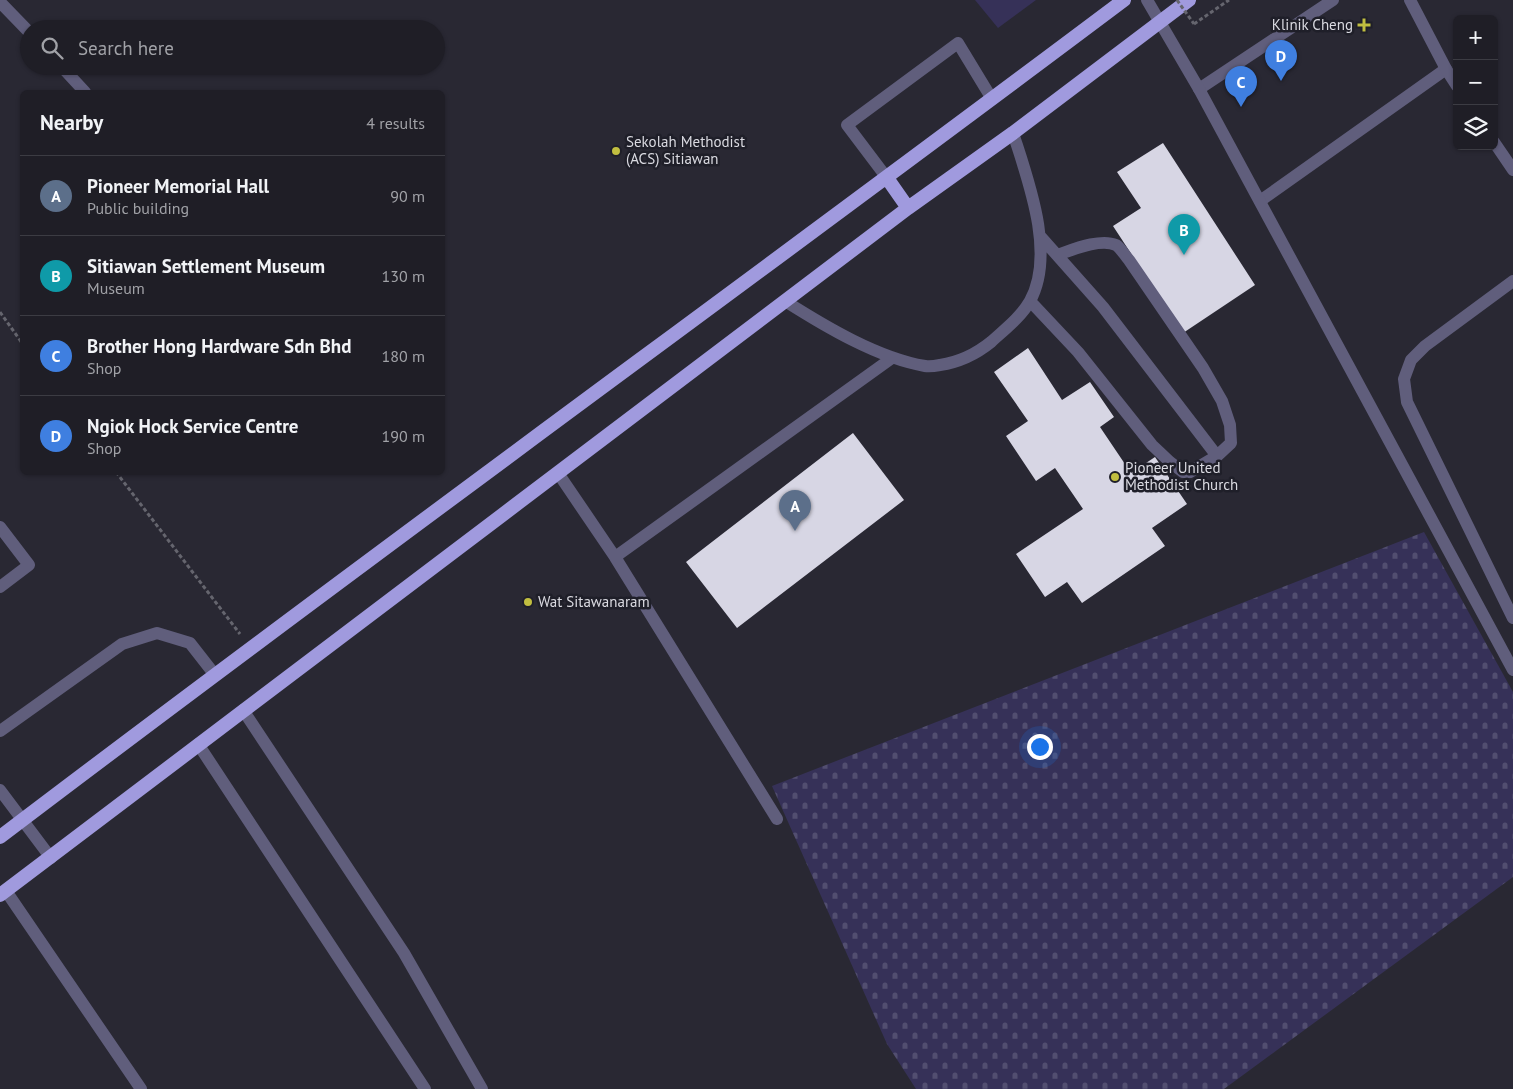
<!DOCTYPE html>
<meta charset="utf-8">
<style>
body{margin:0;font-family:"PT Sans",sans-serif;background:#2c2b32;color:#f1f3f6}
.controls{position:absolute;right:15px;top:15px;display:grid;overflow:hidden;border-radius:8px;box-shadow:0 1px 4px #0004}
.controls button{width:45px;height:45px;display:grid;place-items:center;padding:0;border:0;border-bottom:1px solid #3c3c43;background:#1f1e26;color:#f1f3f6;font:25px sans-serif}
.you{position:absolute;left:1039px;top:746px;width:18px;height:18px;margin:-12px;border:4px solid #fff;border-radius:50%;background:#1a73e8;box-shadow:0 0 0 8px #1a73e833}
.badge{display:grid;place-items:center;width:32px;height:32px;border-radius:50%;background:#0f766e;color:#fff;font-size:16px;font-weight:700}
.pin{position:absolute;translate:-50% -41px;filter:drop-shadow(0 1px 2px #0008)}
.pin::after{content:'';position:absolute;top:26px;width:18px;height:15px;background:inherit;clip-path:polygon(0 0,100% 0,50% 100%)}
.list{margin:0;padding:0;list-style:none}
h2{display:flex;justify-content:space-between;align-items:center;height:65px;margin:0;padding:0 20px;font-size:21px}
h2 small{font-size:16px;font-weight:400;color:#a1a2a7}
.list li{display:grid;grid-template-columns:32px 1fr auto;gap:15px;align-items:center;box-sizing:border-box;height:80px;padding:0 20px;border-top:1px solid #3c3c43}
.list b{display:block;font-size:19px;white-space:nowrap}
.list p{margin:0;font-size:16px;white-space:nowrap;color:#a1a2a7}
.list em{font-size:16px;font-style:normal;color:#a1a2a7}
.icon{flex:none;width:28px;height:28px;fill:none;stroke:currentColor;stroke-width:2;stroke-linecap:round;stroke-linejoin:round}
.map{position:relative;flex:none;width:1513px;height:1089px;overflow:hidden}
.search{position:absolute;background:#1f1e26;box-shadow:0 1px 4px #0004;left:20px;top:20px;width:425px;height:55px;display:flex;align-items:center;gap:12px;box-sizing:border-box;padding:0 18px;border-radius:28px;color:#a1a2a7;font-size:19px}
.panel{position:absolute;background:#1f1e26;box-shadow:0 1px 4px #0004;left:20px;top:90px;width:425px;height:385px;border-radius:8px}
.map>svg:first-child{display:block}
.cemetery{fill:url(#cemetery-stones)}
.pitch{fill:#363158}
.building{fill:#d7d6e4}
.lines{fill:none;stroke-linecap:round;stroke-linejoin:round}
.path{stroke:#65656e;stroke-width:3;stroke-dasharray:4 2.5;stroke-linecap:butt}
.service{stroke:#605e7c;stroke-width:12}
.minor{stroke:#605e7c;stroke-width:12}
.trunk{stroke:#a09ade;stroke-width:14}
.path-bridge{stroke:#65656e;stroke-width:3;stroke-dasharray:4 2.5;stroke-linecap:butt}
.poi-dot{fill:#c1be40;stroke:#1f1f29;stroke-width:2}
.labels{text-anchor:middle;stroke-width:5;stroke-linejoin:round;paint-order:stroke}
.poi-label{font-size:15px;fill:#dadae1;stroke:#1f1f29;text-anchor:start}
</style>
<div class="map">
<svg width="1513" height="1089" viewBox="0 0 1513 1089">
<defs>
<pattern id="cemetery-stones" width="16" height="16" patternUnits="userSpaceOnUse" patternTransform="scale(1.25)"><rect width="16" height="16" fill="#363158"/><path d="M2 7V4a2 2 0 0 1 4 0v3zM10 15v-3a2 2 0 0 1 4 0v3z" fill="#524e70"/></pattern>
</defs>
<rect width="100%" height="100%" fill="#292833"/>
<path class="cemetery" d="M 1424,532 L 1513,692 L 1513,877 L 1224,1089 L 916,1089 L 887,1044 L 772,786 Z"/>
<path class="pitch" d="M 975,0 L 1036,0 L 998,28 Z"/>
<path class="building" d="M 1163,143 L 1255,285 L 1183,333 L 1113,226 L 1141,208 L 1117,172 Z
M 1028,348 L 1062,400 L 1090,382 L 1114,417 L 1100,427 L 1131,473 L 1155,457 L 1187,504 L 1152,528 L 1165,546 L 1082,603 L 1067,582 L 1045,597 L 1016,554 L 1083,509 L 1055,468 L 1036,481 L 1006,436 L 1028,421 L 994,372 Z
M 853,433 L 904,500 L 737,628 L 686,562 Z"/>
<g class="lines">
<path class="path" d="M 1194,24 L 1229,0
M 0,312 L 22,343
M 116,472 L 240,634"/>
<path class="service" d="M 0,2 L 29,32
M 61,66 L 85,92
M 1199,89 L 1333,0
M 887,178 L 847,125 L 958,43 L 992,99
M 1260,201 L 1446,69
M 1057,255 C 1072,250 1100,238 1116,245 C 1121,248 1125,256 1129,260 L 1203,368 L 1222,401 L 1230,425 L 1231,443 L 1217,456
M 785,301 C 826,327 878,358 925,366 C 930,367 935,366 940,365 C 960,362 975,355 991,342 C 1004,330 1021,317 1030,301 C 1056,254 1028,180 1013,133
M 1030,301 L 1078,352 L 1152,445 L 1170,462 L 1183,472 L 1190,472 L 1217,456 L 1103,307 L 1040,236
M 558,473 L 615,557 L 777,819
M 0,527 L 29,565 L 0,587
M 615,557 L 892,358
M 243,710 L 404,953 L 482,1089
M 0,731 L 122,644 L 157,633 L 190,643 L 215,675"/>
<path class="minor" d="M 1147,0 L 1199,89 L 1513,670
M 1410,0 L 1446,69 L 1457,86
M 1494,142 L 1513,170
M 1513,281 L 1425,346 L 1411,360 L 1404,379 L 1407,402 L 1513,618
M 198,744 L 425,1089
M 0,790 L 51,858
M 6,891 L 141,1089"/>
<path class="trunk" d="M 887,178 L 908,208
M 0,837 C 372,554 750,281 1124,0
M 0,895 L 908,208 L 1013,133 L 1189,0"/>
<path class="path-bridge" d="M 1177,0 L 1194,24"/>
</g>
<g class="poi-dot">
<path d="M1361.5 17.5h5v5h5v5h-5v5h-5v-5h-5v-5h5z"/>
<circle cx="616" cy="151" r="5"/>
<circle cx="1115" cy="477" r="5"/>
<circle cx="528" cy="602" r="5"/>
</g>
<g class="labels">
<g class="poi-label">
<text x="1353" y="30" text-anchor="end">Klinik Cheng</text>
<text x="626" y="147">Sekolah Methodist<tspan x="626" dy="17">(ACS) Sitiawan</tspan></text>
<text x="1125" y="473">Pioneer United<tspan x="1125" dy="17">Methodist Church</tspan></text>
<text x="538" y="607">Wat Sitawanaram</text>
</g>
</g>
</svg>
<div class="controls">
<button>+</button>
<button>−</button>
<button><svg class="icon" aria-label="layers" viewBox="0 0 24 24"><path d="M12 4l9 5-9 5-9-5zM3 14l9 5 9-5"/></svg></button>
</div>
<div class="you"></div>
<div class="pin badge" style="left:795px;top:531px;background:#5c6f8a">A</div>
<div class="pin badge" style="left:1184px;top:255px;background:#0f9aa8">B</div>
<div class="pin badge" style="left:1241px;top:107px;background:#3f7fe0">C</div>
<div class="pin badge" style="left:1281px;top:81px;background:#3f7fe0">D</div>
<div class="search"><svg class="icon" aria-label="search" viewBox="0 0 24 24"><circle cx="10" cy="10" r="6"/><path d="M15 15l6 6"/></svg>Search here</div>
<section class="panel">
<h2>Nearby<small>4 results</small></h2>
<ul class="list">
<li><span class="badge" style="background:#5c6f8a">A</span><div><b>Pioneer Memorial Hall</b><p>Public building</p></div><em>90 m</em></li>
<li><span class="badge" style="background:#0f9aa8">B</span><div><b>Sitiawan Settlement Museum</b><p>Museum</p></div><em>130 m</em></li>
<li><span class="badge" style="background:#3f7fe0">C</span><div><b>Brother Hong Hardware Sdn Bhd</b><p>Shop</p></div><em>180 m</em></li>
<li><span class="badge" style="background:#3f7fe0">D</span><div><b>Ngiok Hock Service Centre</b><p>Shop</p></div><em>190 m</em></li>
</ul>
</section>
</div>
